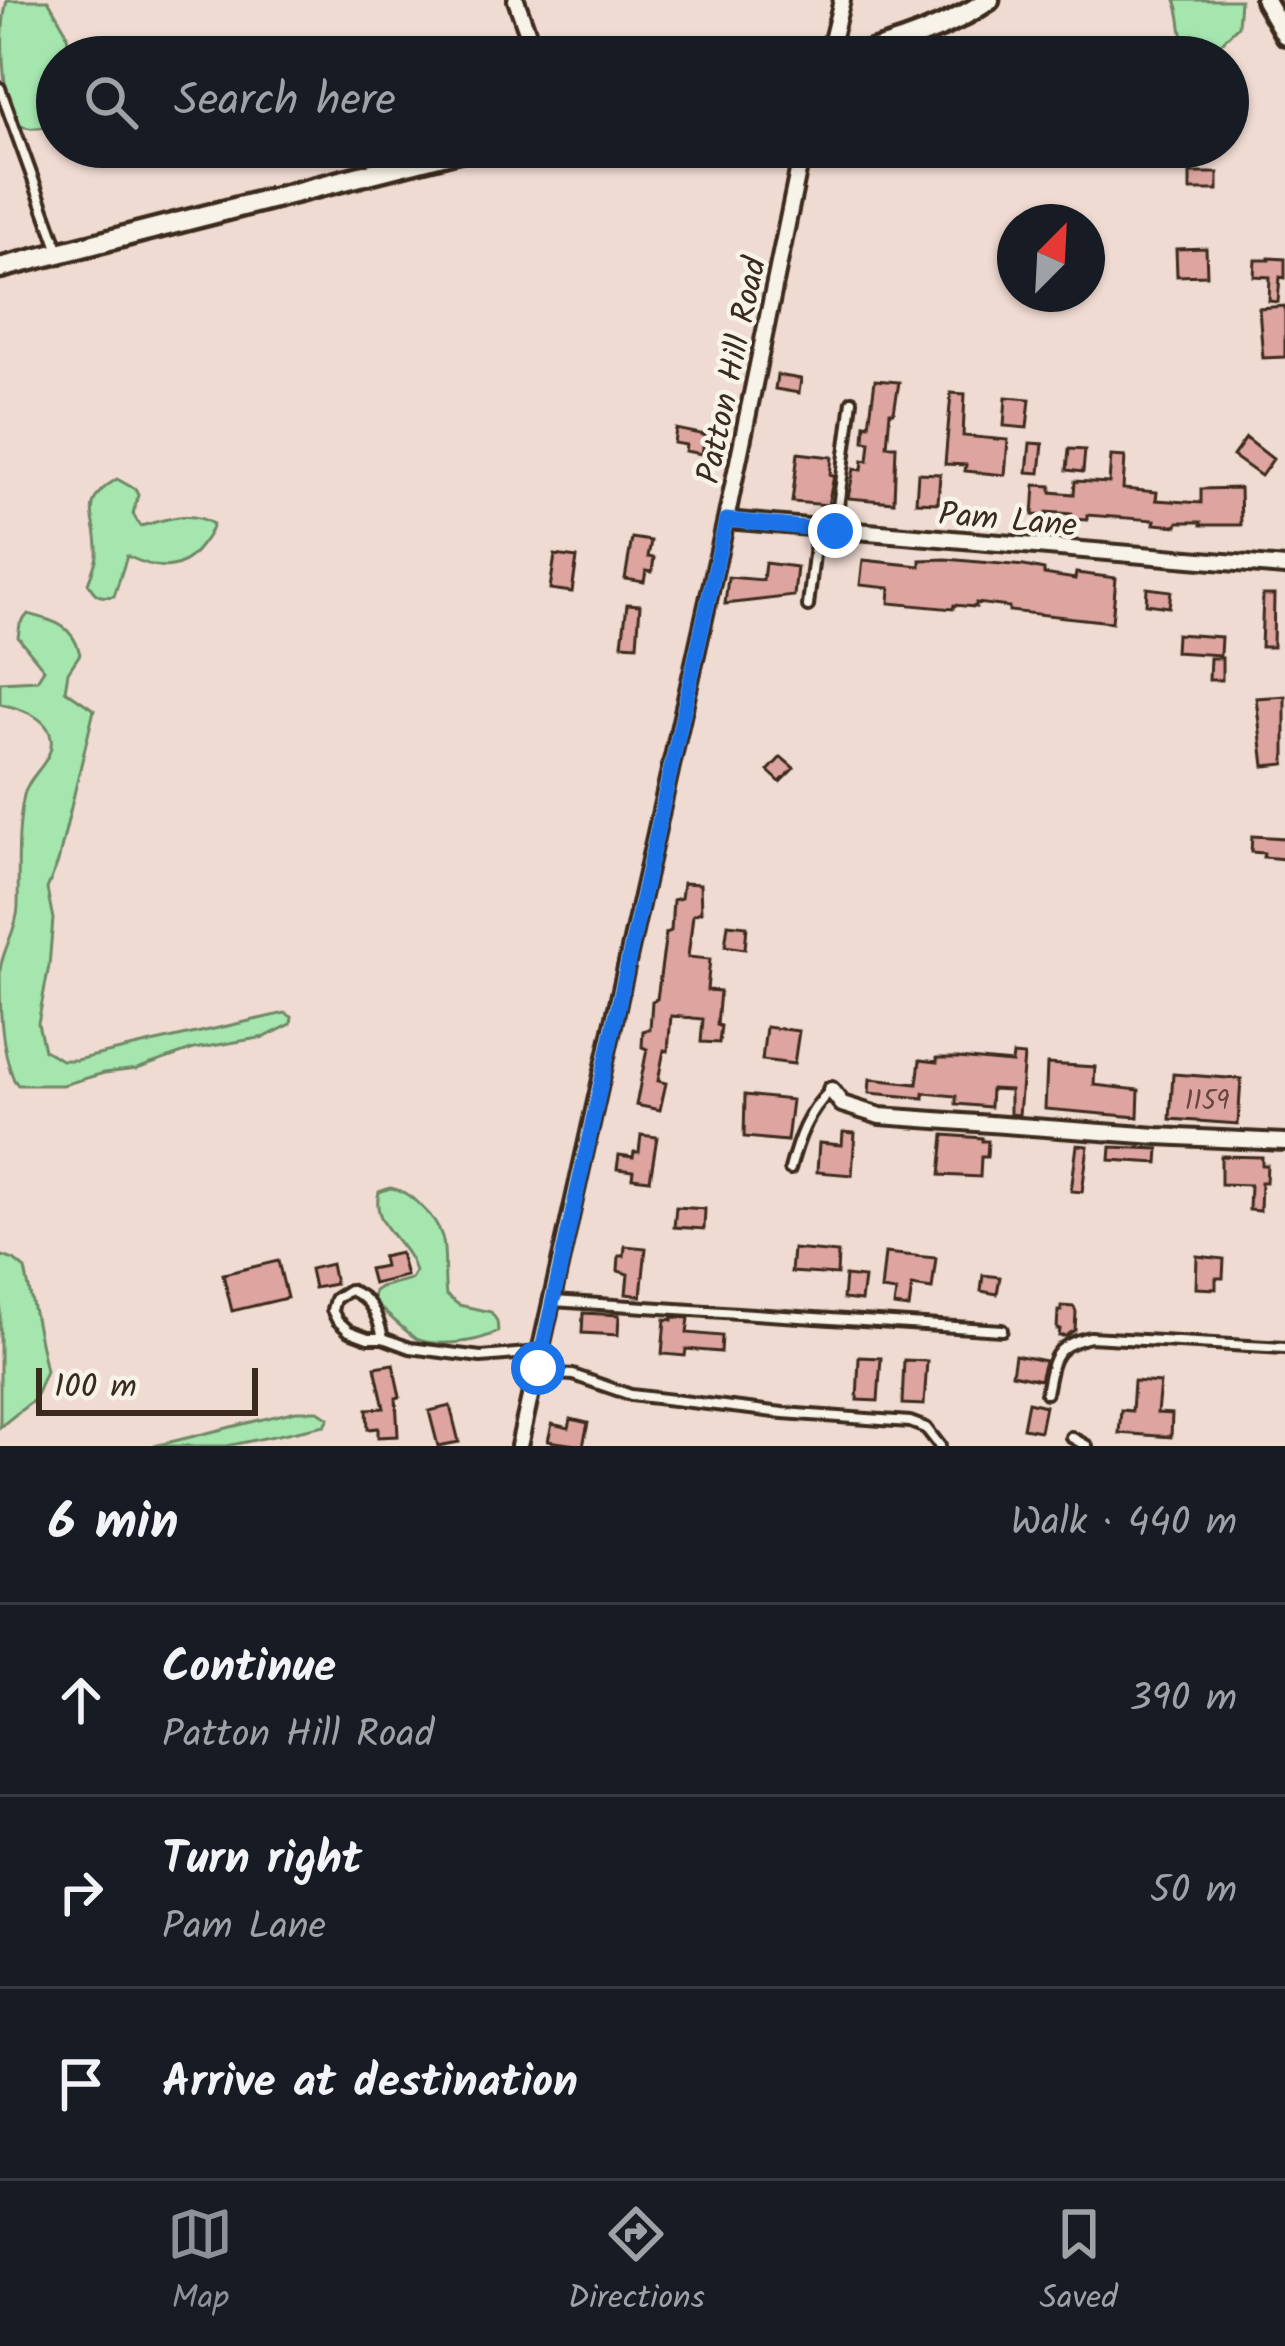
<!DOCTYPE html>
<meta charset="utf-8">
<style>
body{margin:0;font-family:Kalam,sans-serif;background:#242831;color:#f1f3f6}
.compass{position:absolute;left:997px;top:204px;width:108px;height:108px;border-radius:50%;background:#171b24;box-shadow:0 3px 9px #0004;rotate:24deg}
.scale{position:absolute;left:36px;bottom:30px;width:222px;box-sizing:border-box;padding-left:12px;border:6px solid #3b2a1e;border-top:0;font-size:33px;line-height:42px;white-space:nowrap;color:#3b2a1e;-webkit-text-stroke:9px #f7f3e8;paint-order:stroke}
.stop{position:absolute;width:36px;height:36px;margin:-27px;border:9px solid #1a73e8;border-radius:50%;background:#fff}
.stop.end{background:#1a73e8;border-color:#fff;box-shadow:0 3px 12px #0008}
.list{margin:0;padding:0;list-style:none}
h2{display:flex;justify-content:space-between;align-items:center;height:156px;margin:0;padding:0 48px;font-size:51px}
h2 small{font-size:39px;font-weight:400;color:#9ea1a6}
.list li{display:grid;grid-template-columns:78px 1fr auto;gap:36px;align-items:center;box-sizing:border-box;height:192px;padding:0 48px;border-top:3px solid #363941}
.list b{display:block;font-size:45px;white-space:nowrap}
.list p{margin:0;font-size:39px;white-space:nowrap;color:#9ea1a6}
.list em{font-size:39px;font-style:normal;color:#9ea1a6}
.icon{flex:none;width:66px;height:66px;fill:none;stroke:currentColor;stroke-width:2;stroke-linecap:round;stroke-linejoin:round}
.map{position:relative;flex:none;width:1285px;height:1446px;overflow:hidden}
.search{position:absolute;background:#171b24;box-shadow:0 3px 9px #0004;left:36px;right:36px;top:36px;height:132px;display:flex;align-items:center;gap:30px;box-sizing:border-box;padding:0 42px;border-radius:66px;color:#9ea1a6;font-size:45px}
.sheet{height:732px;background:#171b24}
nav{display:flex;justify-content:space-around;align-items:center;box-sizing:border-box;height:168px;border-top:3px solid #363941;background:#171b24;font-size:33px;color:#9ea1a6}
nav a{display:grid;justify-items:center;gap:6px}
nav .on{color:#8c9099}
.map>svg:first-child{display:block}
.green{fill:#a5e6af;stroke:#708866;stroke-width:3}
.building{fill:#dea49f;stroke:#3b2a1e;stroke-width:3}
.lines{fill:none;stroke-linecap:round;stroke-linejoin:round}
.service-casing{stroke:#3b2a1e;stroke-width:16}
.minor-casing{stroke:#3b2a1e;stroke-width:22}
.tertiary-casing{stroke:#3b2a1e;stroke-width:26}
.secondary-casing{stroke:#3b2a1e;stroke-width:27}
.service{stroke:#f7f3e8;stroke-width:8}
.minor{stroke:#f7f3e8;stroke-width:14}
.tertiary{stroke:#f7f3e8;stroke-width:16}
.secondary{stroke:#f7f3e8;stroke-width:18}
.route{stroke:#1a73e8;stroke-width:15}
.labels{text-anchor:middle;stroke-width:9;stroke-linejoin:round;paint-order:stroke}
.number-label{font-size:27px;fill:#64483e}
.street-label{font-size:33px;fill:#3b2a1e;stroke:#f7f3e8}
</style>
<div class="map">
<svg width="1285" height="1446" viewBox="0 0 1285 1446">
<rect width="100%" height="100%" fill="#f0dbd2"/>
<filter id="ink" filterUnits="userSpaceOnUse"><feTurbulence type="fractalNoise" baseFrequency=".00833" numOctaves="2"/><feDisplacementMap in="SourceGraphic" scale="24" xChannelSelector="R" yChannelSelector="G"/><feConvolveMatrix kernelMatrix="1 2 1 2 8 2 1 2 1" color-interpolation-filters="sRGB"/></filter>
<g filter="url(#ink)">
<path class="green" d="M 7,0 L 48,0 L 66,31 L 71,57 L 57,57 L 57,126 C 46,126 28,132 19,124 C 0,101 0,28 7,0 Z
M 1175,0 L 1240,0 L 1238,26 L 1210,54 L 1199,57 C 1175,46 1185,21 1175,0 Z
M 117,479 L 135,489 L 138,495 L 133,514 L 140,526 C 166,520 189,509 213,524 C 210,535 205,540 198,549 C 177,575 153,568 127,556 L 114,596 C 99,598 95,596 88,583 C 91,574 96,564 97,555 C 99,517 76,503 117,479 Z
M 28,614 C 55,621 73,625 80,654 L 68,672 L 65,690 L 94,710 L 58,862 L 47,889 L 53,919 L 49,966 L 38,1023 L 44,1050 L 62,1060 L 76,1060 L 285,1013 L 292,1017 L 291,1024 L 265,1037 L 194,1049 L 137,1069 L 104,1073 L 63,1085 L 18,1085 L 14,1080 C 0,1047 0,1006 0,970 C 3,948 17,930 18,907 C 19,870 16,832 24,795 C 28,775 55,761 51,738 C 48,716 18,708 0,704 L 0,682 L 37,680 L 44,669 L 18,637 L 20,624 Z
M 390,1188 C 404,1190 411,1197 422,1207 C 454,1236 441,1259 446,1295 L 459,1305 L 491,1312 L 497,1321 L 498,1331 C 481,1342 438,1347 419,1340 C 413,1338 379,1307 373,1301 L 374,1291 L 380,1287 L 411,1279 L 415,1272 C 408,1241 370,1226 379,1192 Z
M 0,1255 L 14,1260 L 25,1269 L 46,1371 L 34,1400 L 0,1427 Z
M 296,1411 L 318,1411 L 329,1418 L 325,1425 L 227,1446 L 154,1446 Z"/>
<path class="building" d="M 1190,173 L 1218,173 L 1218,190 L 1190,190 Z
M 1206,248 L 1207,275 L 1177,276 L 1176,249 Z
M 1269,258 L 1285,259 L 1285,278 L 1280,277 L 1278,302 L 1269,301 L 1270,277 L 1254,276 L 1255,260 L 1269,260 Z
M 1285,306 L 1285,357 L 1263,358 L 1259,308 Z
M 777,375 L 801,379 L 799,393 L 775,389 Z
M 875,380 L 899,382 L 894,412 L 890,412 L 887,446 L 896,446 L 894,502 L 848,498 L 854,469 L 862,470 L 863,460 L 868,461 L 870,442 L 864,441 L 865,424 L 869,425 Z
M 951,393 L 965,394 L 963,436 L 1008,440 L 1005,475 L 965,471 L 966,465 L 945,464 Z
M 1006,397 L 1030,399 L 1027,428 L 1004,426 Z
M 676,429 L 705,435 L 702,454 L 685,451 L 686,445 L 674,443 Z
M 1246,438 L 1273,459 L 1261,476 L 1233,456 Z
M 1030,443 L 1043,444 L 1040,473 L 1027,472 Z
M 1069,449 L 1085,450 L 1083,472 L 1067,470 Z
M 798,453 L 832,457 L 830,475 L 834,476 L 828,505 L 792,502 Z
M 1111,456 L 1125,457 L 1123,489 L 1157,492 L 1156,500 L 1201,503 L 1201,489 L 1240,488 L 1241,525 L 1201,525 L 1201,522 L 1178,522 L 1177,526 L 1154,524 L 1155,520 L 1087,515 L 1087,520 L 1072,519 L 1072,514 L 1047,512 L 1047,516 L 1033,515 L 1035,485 L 1051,486 L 1051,492 L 1074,494 L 1075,481 L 1109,483 Z
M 918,473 L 940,474 L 938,503 L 916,502 Z
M 632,538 L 651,541 L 648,557 L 654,558 L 652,572 L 646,571 L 644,582 L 625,579 Z
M 555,555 L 577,558 L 572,592 L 550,589 Z
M 946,559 L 1024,566 L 1044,570 L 1044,574 L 1075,579 L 1076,573 L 1116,578 L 1112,622 L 1009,611 L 1009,607 L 976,603 L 976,607 L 954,605 L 953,609 L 889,603 L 890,588 L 860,585 L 863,560 L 920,566 L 920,560 Z
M 765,563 L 797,567 L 794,596 L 725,604 L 728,577 L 763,580 Z
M 1147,588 L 1171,591 L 1169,607 L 1146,604 Z
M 1263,595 L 1274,595 L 1273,647 L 1261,647 Z
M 627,604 L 640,605 L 637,645 L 622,644 Z
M 1176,634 L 1221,637 L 1220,655 L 1175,652 Z
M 1210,658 L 1222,658 L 1222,680 L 1209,680 Z
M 1285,696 L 1285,764 L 1264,766 L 1256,698 Z
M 781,757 L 794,768 L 780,782 L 768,771 Z
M 1252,836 L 1285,838 L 1285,859 L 1263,857 L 1264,853 L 1251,852 Z
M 683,883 L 700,884 L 701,912 L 693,915 L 688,957 L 710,959 L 707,990 L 720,991 L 717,1025 L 721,1026 L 719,1043 L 701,1042 L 703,1019 L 671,1016 L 668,1051 L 664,1050 L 658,1081 L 666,1083 L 660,1110 L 636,1105 L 647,1049 L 642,1047 L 643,1031 L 650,1029 L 652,1001 L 657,999 L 666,933 L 671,931 L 673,900 L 681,898 Z
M 728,924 L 747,926 L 745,949 L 725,946 Z
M 766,1027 L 799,1031 L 794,1064 L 762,1060 Z
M 1013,1055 L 1024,1056 L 1019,1115 L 1010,1114 L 1010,1090 L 991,1089 L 990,1107 L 956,1104 L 956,1096 L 924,1093 L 924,1098 L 869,1093 L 870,1079 L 917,1084 L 920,1060 L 937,1062 L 937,1058 L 958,1058 L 1012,1063 Z
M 1047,1064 L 1095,1067 L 1094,1085 L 1139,1090 L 1138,1117 L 1045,1109 Z
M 1173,1074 L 1241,1079 L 1238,1124 L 1170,1119 Z
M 745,1095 L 792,1100 L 787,1141 L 744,1137 Z
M 843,1132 L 855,1133 L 852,1175 L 817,1172 L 819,1143 L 842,1145 Z
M 641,1135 L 657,1137 L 650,1180 L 632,1178 L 633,1171 L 617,1169 L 619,1155 L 633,1157 L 634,1152 L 639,1152 Z
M 944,1135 L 982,1138 L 982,1141 L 988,1141 L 987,1157 L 981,1157 L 980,1177 L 940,1175 Z
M 1077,1145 L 1088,1146 L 1082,1192 L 1071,1191 Z
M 1111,1147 L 1159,1149 L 1158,1163 L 1110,1160 Z
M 1221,1156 L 1262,1157 L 1262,1165 L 1267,1165 L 1266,1182 L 1261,1182 L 1260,1211 L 1249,1210 L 1250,1185 L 1221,1184 Z
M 676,1207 L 705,1209 L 704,1229 L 674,1227 Z
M 625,1246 L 646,1248 L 641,1296 L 626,1294 L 628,1274 L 618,1271 L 619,1256 L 624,1256 Z
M 793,1249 L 838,1253 L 837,1275 L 791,1272 Z
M 400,1253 L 406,1276 L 373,1284 L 369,1269 L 384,1266 L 382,1257 Z
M 885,1253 L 936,1258 L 932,1289 L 912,1286 L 909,1308 L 894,1306 L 896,1292 L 881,1290 Z
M 1197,1256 L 1224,1259 L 1223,1278 L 1216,1278 L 1216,1289 L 1196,1288 Z
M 278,1261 L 287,1298 L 232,1311 L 223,1274 Z
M 331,1264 L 335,1284 L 314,1288 L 310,1269 Z
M 983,1275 L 1000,1277 L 997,1294 L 981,1291 Z
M 845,1276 L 864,1278 L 861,1301 L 843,1299 Z
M 1061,1306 L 1074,1307 L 1076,1312 L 1075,1330 L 1066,1336 L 1059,1336 L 1060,1329 L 1057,1329 L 1058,1311 L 1061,1311 Z
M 583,1313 L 619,1315 L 618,1335 L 582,1333 Z
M 672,1317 L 689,1318 L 687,1333 L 722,1336 L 721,1352 L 686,1349 L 685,1356 L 662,1354 L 665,1319 L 672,1320 Z
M 1015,1355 L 1045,1361 L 1040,1380 L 1012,1374 Z
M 859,1357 L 881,1358 L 878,1401 L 857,1400 Z
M 904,1360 L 927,1361 L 924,1405 L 902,1404 Z
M 393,1364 L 400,1397 L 396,1398 L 398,1436 L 378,1437 L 378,1428 L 368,1429 L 367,1409 L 384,1408 L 375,1367 Z
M 1134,1381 L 1160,1383 L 1157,1413 L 1172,1414 L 1171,1437 L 1119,1433 L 1121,1410 L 1132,1411 Z
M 1028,1402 L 1045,1406 L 1040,1431 L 1023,1428 Z
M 450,1406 L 459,1442 L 438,1446 L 429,1411 Z
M 571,1419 L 588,1423 L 583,1446 L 548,1441 L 552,1424 L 569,1428 Z"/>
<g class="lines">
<defs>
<path id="service" d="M 0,88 L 59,251
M 835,530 L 852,401
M 808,606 L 817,529
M 790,1169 C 798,1139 807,1113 830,1091
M 553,1301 L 1002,1330
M 383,1338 C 378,1316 371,1297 349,1290 L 335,1299 L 332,1310 L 337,1320 L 349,1331 L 368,1338 L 383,1338 L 410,1348 L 481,1357 L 540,1352
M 538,1368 L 557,1374 L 573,1375 L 631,1395 L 783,1413 L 910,1422 L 926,1428 L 940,1446
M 1046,1393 C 1053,1359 1052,1346 1090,1337 L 1285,1348
M 1071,1437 L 1087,1446"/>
<path id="minor" d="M 516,0 L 536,57
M 828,57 L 842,0
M 726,520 L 1285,567
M 831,1090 L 842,1104 L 880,1116 L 1157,1136 L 1285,1142
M 519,1446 L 726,520 L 803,147"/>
<path id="tertiary" d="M 1265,0 L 1285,35"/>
<path id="secondary" d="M 849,57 C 896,46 949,27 989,0
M 0,268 L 474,147"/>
</defs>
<use href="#service" class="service-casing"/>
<use href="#minor" class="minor-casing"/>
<use href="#tertiary" class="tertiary-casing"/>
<use href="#secondary" class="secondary-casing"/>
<use href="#service" class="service"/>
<use href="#minor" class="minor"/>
<use href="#tertiary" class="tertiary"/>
<use href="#secondary" class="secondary"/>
</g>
</g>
<g class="lines" filter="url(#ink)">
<path class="route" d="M 538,1368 L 726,520 L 835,531"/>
</g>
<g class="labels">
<g class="number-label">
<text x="1207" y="1109">1159</text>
</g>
<g class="street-label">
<text transform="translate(730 370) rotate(-78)" y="12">Patton Hill Road</text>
<text transform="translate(1008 518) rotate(5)" y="12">Pam Lane</text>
</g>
</g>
</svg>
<svg class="compass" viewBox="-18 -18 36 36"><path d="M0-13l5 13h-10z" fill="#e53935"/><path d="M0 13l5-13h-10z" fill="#9ea1a6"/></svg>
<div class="scale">100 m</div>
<div class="stop" style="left:538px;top:1368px"></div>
<div class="stop end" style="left:835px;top:531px"></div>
<div class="search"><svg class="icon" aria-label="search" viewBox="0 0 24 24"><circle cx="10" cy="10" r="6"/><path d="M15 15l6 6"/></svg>Search here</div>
</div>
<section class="sheet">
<h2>6 min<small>Walk · 440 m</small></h2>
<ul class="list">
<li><svg class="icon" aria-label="ahead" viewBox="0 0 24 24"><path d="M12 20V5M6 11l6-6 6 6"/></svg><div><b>Continue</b><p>Patton Hill Road</p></div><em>390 m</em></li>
<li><svg class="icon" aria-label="right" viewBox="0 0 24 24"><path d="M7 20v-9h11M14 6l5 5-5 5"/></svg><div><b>Turn right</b><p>Pam Lane</p></div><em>50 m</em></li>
<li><svg class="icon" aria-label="arrive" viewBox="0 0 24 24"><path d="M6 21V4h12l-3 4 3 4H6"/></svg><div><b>Arrive at destination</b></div></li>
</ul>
</section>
<nav>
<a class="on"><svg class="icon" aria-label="map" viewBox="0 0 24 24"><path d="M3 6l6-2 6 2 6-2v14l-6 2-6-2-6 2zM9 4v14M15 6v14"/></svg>Map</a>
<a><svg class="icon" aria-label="directions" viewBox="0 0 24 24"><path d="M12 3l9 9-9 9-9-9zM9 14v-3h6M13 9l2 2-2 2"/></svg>Directions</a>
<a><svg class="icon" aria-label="saved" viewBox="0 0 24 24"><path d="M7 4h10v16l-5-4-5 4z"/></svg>Saved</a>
</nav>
